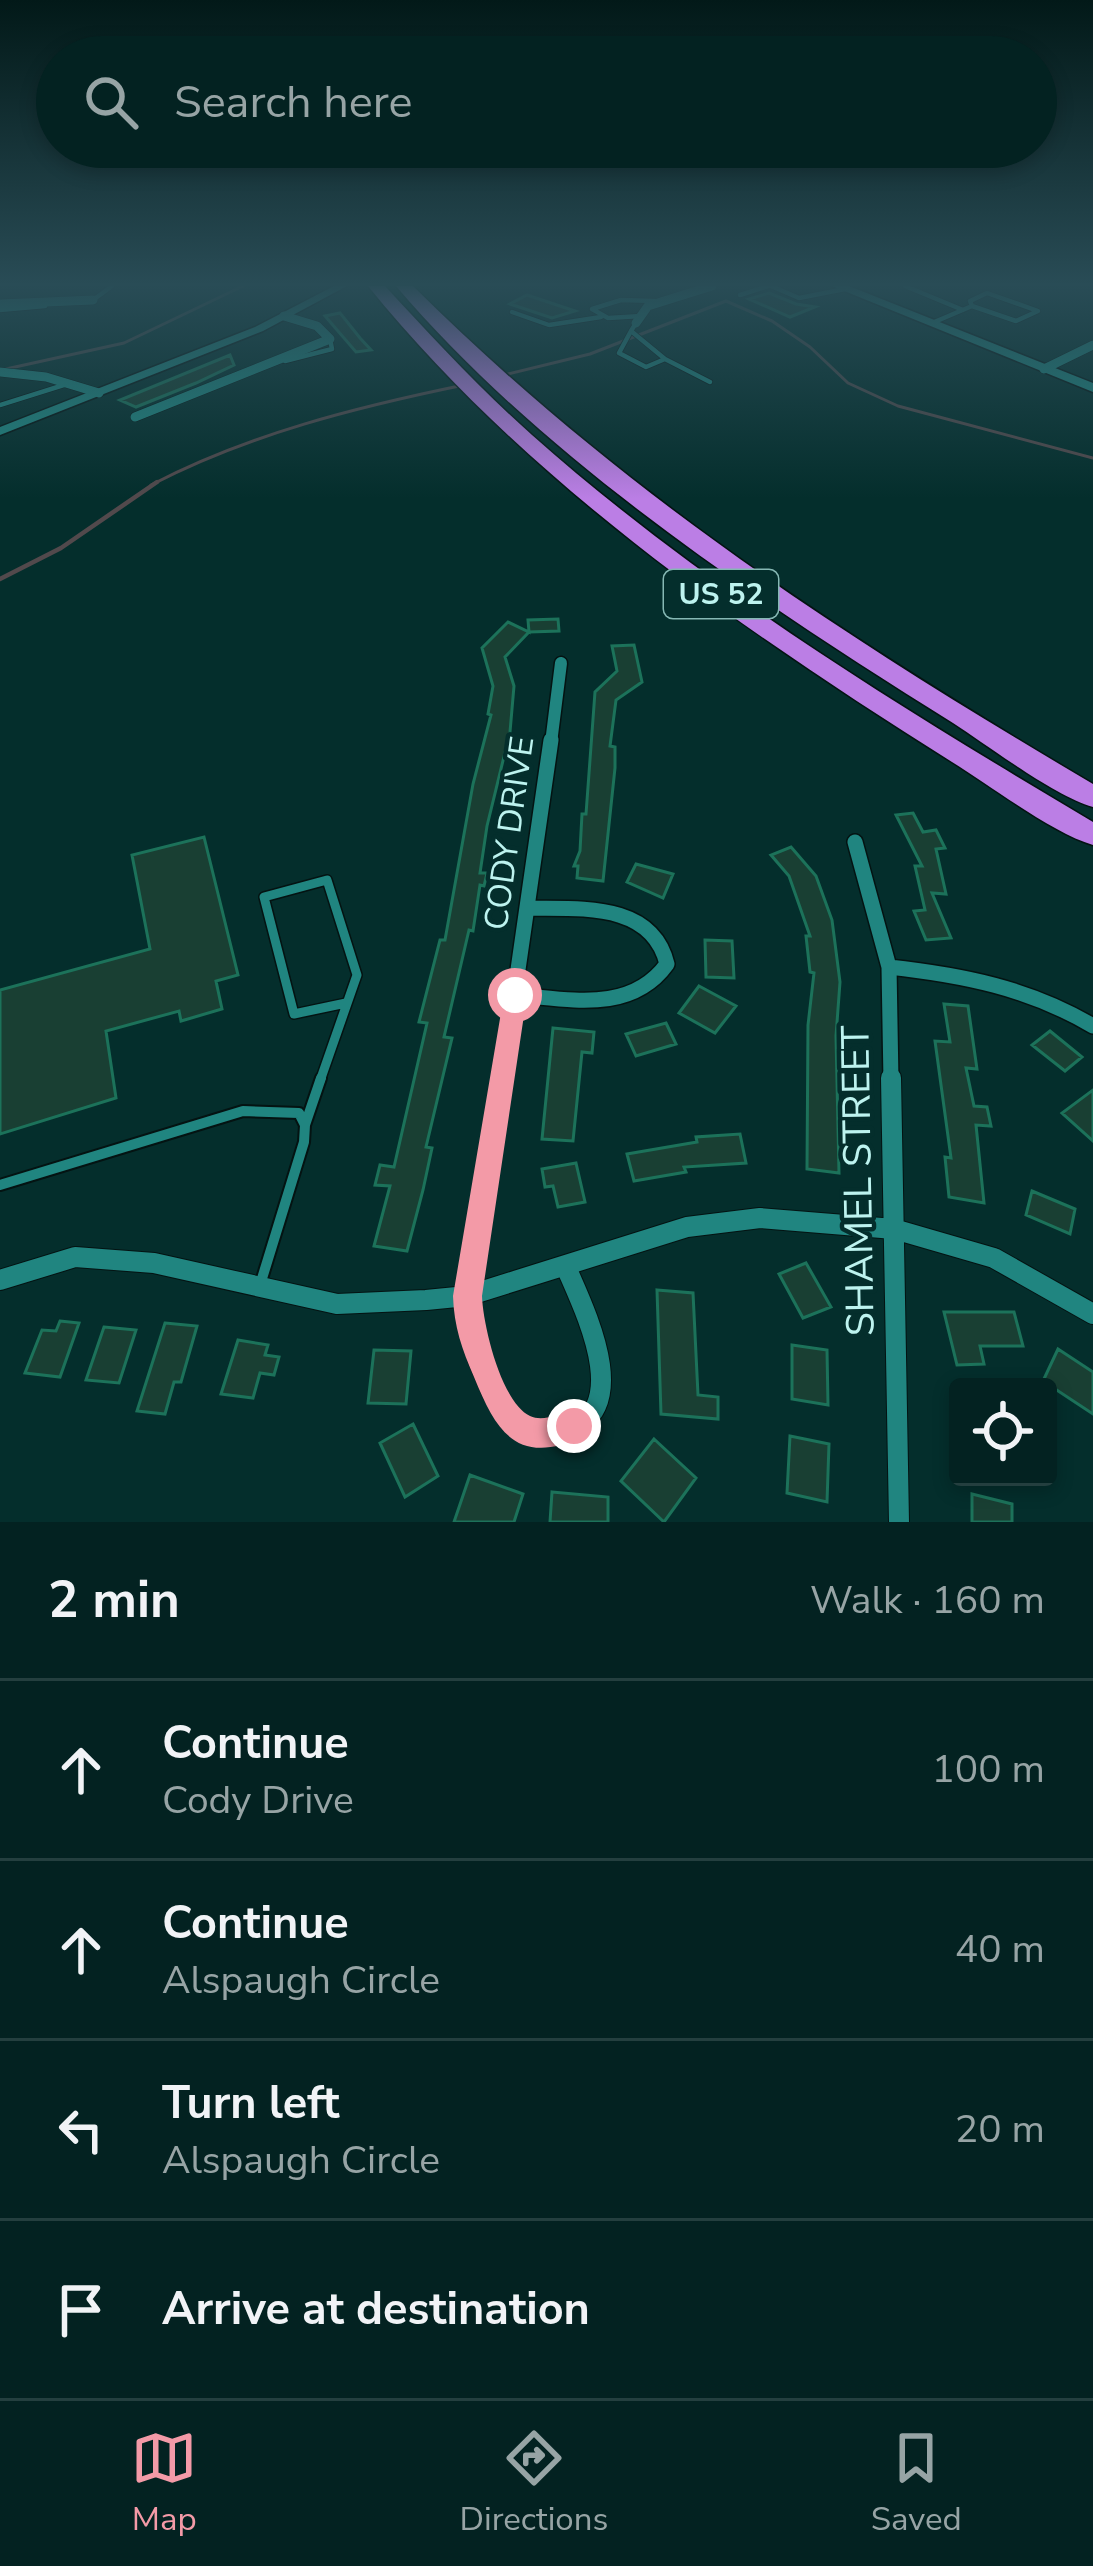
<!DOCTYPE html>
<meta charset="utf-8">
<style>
body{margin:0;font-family:"Nunito Sans",sans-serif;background:#112f2e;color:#f1f3f6}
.controls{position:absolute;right:36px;bottom:36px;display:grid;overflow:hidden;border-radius:12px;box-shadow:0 6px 18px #0003}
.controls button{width:108px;height:108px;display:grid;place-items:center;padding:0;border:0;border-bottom:3px solid #243f3f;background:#032221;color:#f1f3f6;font:60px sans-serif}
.stop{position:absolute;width:36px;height:36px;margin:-27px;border:9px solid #f39aa7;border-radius:50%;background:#fff}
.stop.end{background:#f39aa7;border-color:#fff;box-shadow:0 3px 12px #0008}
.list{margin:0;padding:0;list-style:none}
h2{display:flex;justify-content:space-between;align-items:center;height:156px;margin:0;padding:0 48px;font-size:51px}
h2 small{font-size:39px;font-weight:400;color:#97a4a5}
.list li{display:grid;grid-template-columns:78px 1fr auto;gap:36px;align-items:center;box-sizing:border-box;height:180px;padding:0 48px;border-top:3px solid #243f3f}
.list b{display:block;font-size:45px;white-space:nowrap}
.list p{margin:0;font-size:39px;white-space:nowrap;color:#97a4a5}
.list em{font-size:39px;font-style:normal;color:#97a4a5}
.icon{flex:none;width:66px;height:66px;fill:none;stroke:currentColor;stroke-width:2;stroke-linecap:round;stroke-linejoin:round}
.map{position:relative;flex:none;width:1093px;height:1522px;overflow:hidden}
.search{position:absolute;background:#032221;box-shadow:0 6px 18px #0003;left:36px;right:36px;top:36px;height:132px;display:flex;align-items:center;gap:30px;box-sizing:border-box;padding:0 42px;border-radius:66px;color:#97a4a5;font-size:45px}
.sheet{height:876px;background:#032221}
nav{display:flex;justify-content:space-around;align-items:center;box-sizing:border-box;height:168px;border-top:3px solid #243f3f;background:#032221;font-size:33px;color:#97a4a5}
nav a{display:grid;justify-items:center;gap:6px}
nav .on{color:#f39aa7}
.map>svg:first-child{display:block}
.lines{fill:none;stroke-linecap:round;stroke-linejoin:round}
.stream-far1{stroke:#52494c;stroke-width:3}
.stream{stroke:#52494c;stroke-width:4.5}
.building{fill:#193f33;stroke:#1c725a;stroke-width:3}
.service-far2-casing{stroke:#041312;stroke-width:6}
.service-far1-casing{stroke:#041312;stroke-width:12}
.service-casing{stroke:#041312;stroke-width:14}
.minor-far3-casing{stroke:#041312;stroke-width:10}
.minor-far2-casing{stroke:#041312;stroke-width:15}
.minor-far1-casing{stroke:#041312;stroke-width:18}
.minor-casing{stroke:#041312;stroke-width:22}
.tertiary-casing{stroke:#041312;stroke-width:3}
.secondary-casing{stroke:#041312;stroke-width:3}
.motorway-casing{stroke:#041312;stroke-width:3}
.service-far2{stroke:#208580;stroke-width:4.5}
.service-far1{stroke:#208580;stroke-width:9}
.service{stroke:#208580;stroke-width:10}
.minor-far3{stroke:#208580;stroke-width:9}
.minor-far2{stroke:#208580;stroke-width:12}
.minor-far1{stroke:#208580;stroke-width:15}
.minor{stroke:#208580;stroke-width:20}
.tertiary{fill:#208580;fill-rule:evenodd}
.secondary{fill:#208580;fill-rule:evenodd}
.motorway{fill:#bb7ee5;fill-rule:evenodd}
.route{fill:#f39aa7}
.labels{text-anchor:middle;stroke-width:9;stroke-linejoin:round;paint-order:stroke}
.shield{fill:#042e2c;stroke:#86b8b4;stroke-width:3}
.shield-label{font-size:30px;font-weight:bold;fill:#bdf3ef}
.street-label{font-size:33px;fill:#bdf3ef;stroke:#042e2c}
.near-street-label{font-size:39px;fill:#bdf3ef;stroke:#042e2c}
</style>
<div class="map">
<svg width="1093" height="1522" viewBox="0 0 1093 1522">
<rect width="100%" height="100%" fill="#042e2c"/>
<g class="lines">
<path class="stream-far1" d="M 6,369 L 124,343 L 243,286
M 504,375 L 590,354 L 726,301 L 772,321 L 810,347 L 848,383 L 898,406 L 1093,458
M 151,485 C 249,434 357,407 464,385"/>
<path class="stream" d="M 0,579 L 61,548 L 157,482"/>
</g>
<path class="building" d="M 769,293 L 796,304 L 815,307 L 790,317 L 749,299 Z
M 527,295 L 575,311 L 552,318 L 510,304 Z
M 340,313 L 360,338 L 371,350 L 356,352 L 325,316 Z
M 230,355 L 234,365 L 196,383 L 136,407 L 120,400 Z
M 558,619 L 559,631 L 529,632 L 505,657 L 514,686 L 510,732 L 487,826 L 480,873 L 487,873 L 484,886 L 480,885 L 473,931 L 469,930 L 444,1037 L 452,1038 L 426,1147 L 432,1148 L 423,1190 L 407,1251 L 374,1246 L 390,1186 L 375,1185 L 380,1165 L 394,1167 L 427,1023 L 419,1022 L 440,940 L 445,940 L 473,784 L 491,715 L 488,714 L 493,686 L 482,648 L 508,622 L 529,632 L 528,620 Z
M 634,645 L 642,682 L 616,700 L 610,746 L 615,747 L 615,768 L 603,881 L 577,878 L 578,866 L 574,866 L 580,851 L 582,814 L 586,814 L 595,692 L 617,671 L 612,646 Z
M 913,813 L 923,832 L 936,830 L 945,848 L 936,849 L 946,894 L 932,893 L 951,938 L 926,940 L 914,911 L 925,910 L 915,866 L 922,866 L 896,815 Z
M 204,837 L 238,975 L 216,981 L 222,1009 L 181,1021 L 179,1011 L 106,1031 L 116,1098 L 0,1134 L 0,990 L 150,949 L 132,855 Z
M 791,847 L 816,876 L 832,920 L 840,982 L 836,1036 L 839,1173 L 807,1169 L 808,1025 L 814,973 L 810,972 L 806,936 L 810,936 L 789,876 L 771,855 Z
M 636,864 L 673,874 L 663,898 L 627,882 Z
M 705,940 L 732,941 L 734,978 L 706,977 Z
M 699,986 L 736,1006 L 715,1033 L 679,1013 Z
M 944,1004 L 968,1006 L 977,1069 L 966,1068 L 974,1106 L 987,1107 L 991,1126 L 976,1125 L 984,1203 L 949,1197 L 945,1157 L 951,1158 L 935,1041 L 950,1042 Z
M 666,1023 L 676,1044 L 636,1056 L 626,1034 Z
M 553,1028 L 594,1032 L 592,1053 L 582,1052 L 573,1141 L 542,1139 Z
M 1050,1031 L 1082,1057 L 1065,1071 L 1032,1045 Z
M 1093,1090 L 1093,1141 L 1062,1113 Z
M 740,1134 L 746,1163 L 684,1167 L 686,1172 L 634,1181 L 627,1154 L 697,1142 L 696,1137 Z
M 576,1163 L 585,1202 L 558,1207 L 553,1186 L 545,1187 L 542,1169 Z
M 1032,1191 L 1075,1209 L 1070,1234 L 1026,1215 Z
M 806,1263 L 831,1307 L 803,1318 L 779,1274 Z
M 657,1290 L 693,1293 L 698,1395 L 718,1397 L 718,1419 L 661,1414 Z
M 944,1312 L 1014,1312 L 1023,1346 L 980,1346 L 984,1364 L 957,1365 Z
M 60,1321 L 79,1323 L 60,1377 L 25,1373 L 42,1330 L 56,1331 Z
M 165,1323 L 197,1326 L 181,1382 L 174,1382 L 165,1414 L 137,1411 Z
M 104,1327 L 136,1330 L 119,1383 L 86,1380 Z
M 238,1340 L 268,1345 L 265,1355 L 279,1357 L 274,1375 L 260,1373 L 253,1398 L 221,1394 Z
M 792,1345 L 827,1350 L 828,1405 L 792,1399 Z
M 1058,1349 L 1093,1372 L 1093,1414 L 1043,1381 Z
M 374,1350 L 411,1351 L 406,1404 L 368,1403 Z
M 413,1424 L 438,1476 L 405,1497 L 380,1443 Z
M 790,1436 L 829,1444 L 827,1502 L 787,1493 Z
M 654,1439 L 696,1478 L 664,1522 L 621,1481 Z
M 470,1475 L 523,1494 L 514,1522 L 454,1522 Z
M 552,1492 L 608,1497 L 608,1522 L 550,1522 Z
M 972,1494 L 1012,1504 L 1012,1522 L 972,1522 Z"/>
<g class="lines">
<defs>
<path id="service-far2" d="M 771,286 L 799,298 L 845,289
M 905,286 L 963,310
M 987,293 L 1038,311 L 1016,321 L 972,306 L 970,301 Z
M 740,295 L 768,286
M 93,300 L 112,286
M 0,310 L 45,306
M 512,312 L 549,325 L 601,317
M 641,316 L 608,318 L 592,309 L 621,300 L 655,301
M 932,323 L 972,306
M 631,331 L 665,359 L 646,367 L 619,353 Z
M 631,331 L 636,323
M 665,359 L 710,382
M 285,361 L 332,349 L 330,339
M 0,405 L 67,384"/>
<path id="service-far1" d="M 320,1081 L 357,975 L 327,880 L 264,897 L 294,1014 L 346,1003"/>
<path id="service" d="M 305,1125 L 321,1078
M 0,1185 L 243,1111 L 299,1113 L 305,1125 L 304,1142 L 260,1285"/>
<path id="minor-far3" d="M 0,304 L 93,300
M 636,323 L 648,306 L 712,286
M 1044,369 L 1093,345
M 0,372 L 46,377 L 99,393
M 135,417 L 330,339 L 317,326 L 284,316"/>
<path id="minor-far2" d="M 551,743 L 561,663"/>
<path id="minor-far1" d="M 855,842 L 889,967 L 891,1081
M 889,967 C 962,975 1029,988 1093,1026
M 516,995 C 569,999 631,1014 667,964 C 652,902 581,909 529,908
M 502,1081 L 551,740"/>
<path id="minor" d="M 502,1078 L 466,1308 L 478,1359 L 493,1394 L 526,1433 C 538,1432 552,1434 564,1431 C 636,1412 584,1309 566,1267
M 891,1078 L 899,1522
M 0,1280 L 75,1257 L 154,1263 L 337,1304 L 426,1300 L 467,1296 L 687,1227 L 760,1218 L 894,1229 L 994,1258 L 1093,1314"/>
<path id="tertiary" d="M 334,286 L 347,286 L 263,331 L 0,435 L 0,427 L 255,327 Z"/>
<path id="secondary" d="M 832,286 L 849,286 L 1093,383 L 1093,392 Z"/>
<path id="motorway" d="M 368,286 L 385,286 C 432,337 480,389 532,435 C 702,586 898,706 1093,822 L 1093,845 C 1052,833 991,786 952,762 C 742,630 526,481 368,286 Z
M 396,286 L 413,286 C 619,491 844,637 1093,784 L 1093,807 C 1053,795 990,747 953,723 C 761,603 544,460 396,286 Z"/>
</defs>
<use href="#service-far2" class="service-far2-casing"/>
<use href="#service-far1" class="service-far1-casing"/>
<use href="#service" class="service-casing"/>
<use href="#minor-far3" class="minor-far3-casing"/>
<use href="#minor-far2" class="minor-far2-casing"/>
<use href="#minor-far1" class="minor-far1-casing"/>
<use href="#minor" class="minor-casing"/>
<use href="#tertiary" class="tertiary-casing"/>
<use href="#secondary" class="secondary-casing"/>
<use href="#motorway" class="motorway-casing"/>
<use href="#service-far2" class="service-far2"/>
<use href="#service-far1" class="service-far1"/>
<use href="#service" class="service"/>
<use href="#minor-far3" class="minor-far3"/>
<use href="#minor-far2" class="minor-far2"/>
<use href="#minor-far1" class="minor-far1"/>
<use href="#minor" class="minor"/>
<use href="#tertiary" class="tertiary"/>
<use href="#secondary" class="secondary"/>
<use href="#motorway" class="motorway"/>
</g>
<linearGradient id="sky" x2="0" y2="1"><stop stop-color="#021918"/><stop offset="0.57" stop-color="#294c56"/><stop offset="1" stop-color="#294c56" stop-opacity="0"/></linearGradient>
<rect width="1093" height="499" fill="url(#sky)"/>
<path class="route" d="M 515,985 L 527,995 L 482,1296 C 483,1325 501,1402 530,1416 C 547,1424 567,1407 585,1415 L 590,1426 L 585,1437 C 518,1465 498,1436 474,1377 C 462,1349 454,1327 453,1296 L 504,995 Z"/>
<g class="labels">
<rect class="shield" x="664" y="570" width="114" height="48" rx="9"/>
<g class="shield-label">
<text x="721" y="604">US 52</text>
</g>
<g class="street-label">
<text transform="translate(508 833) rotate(-82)" y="12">CODY DRIVE</text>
</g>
<g class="near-street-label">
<text transform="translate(857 1181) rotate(-91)" y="14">SHAMEL STREET</text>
</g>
</g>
</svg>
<div class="controls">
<button><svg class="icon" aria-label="locate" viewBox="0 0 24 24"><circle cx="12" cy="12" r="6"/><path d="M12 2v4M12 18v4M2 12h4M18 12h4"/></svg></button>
</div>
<div class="stop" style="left:515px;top:995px"></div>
<div class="stop end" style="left:574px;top:1426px"></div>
<div class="search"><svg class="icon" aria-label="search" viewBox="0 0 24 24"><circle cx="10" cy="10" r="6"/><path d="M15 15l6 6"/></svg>Search here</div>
</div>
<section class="sheet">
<h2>2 min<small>Walk · 160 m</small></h2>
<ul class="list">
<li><svg class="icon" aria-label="ahead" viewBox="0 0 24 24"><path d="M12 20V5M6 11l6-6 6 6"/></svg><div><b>Continue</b><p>Cody Drive</p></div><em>100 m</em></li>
<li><svg class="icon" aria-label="ahead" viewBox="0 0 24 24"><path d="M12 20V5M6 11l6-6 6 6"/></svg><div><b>Continue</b><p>Alspaugh Circle</p></div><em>40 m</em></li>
<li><svg class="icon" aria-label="left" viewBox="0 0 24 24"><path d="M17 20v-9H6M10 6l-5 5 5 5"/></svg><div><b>Turn left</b><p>Alspaugh Circle</p></div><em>20 m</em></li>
<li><svg class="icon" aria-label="arrive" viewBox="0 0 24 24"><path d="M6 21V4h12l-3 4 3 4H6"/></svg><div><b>Arrive at destination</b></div></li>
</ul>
</section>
<nav>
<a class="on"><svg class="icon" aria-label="map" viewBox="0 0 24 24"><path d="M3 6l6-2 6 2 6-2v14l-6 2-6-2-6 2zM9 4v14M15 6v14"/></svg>Map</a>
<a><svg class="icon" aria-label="directions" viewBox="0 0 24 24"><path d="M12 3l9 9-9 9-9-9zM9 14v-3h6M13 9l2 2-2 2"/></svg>Directions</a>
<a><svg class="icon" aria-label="saved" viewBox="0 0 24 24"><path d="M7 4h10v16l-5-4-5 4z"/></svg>Saved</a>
</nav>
